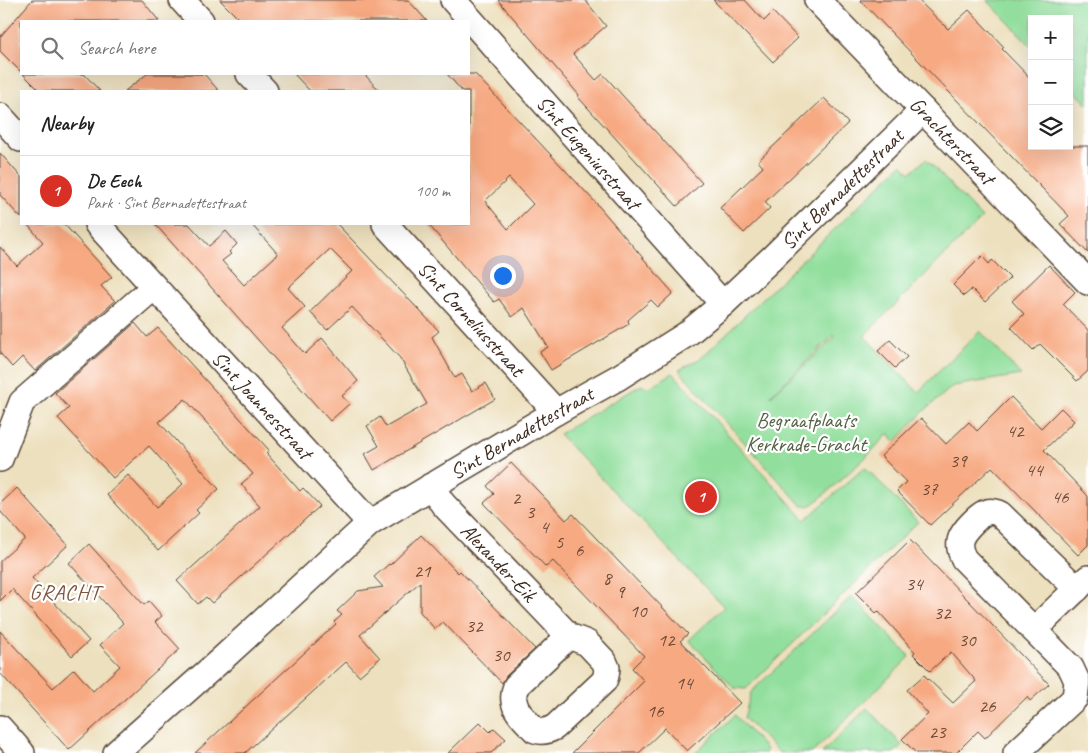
<!DOCTYPE html>
<meta charset="utf-8">
<style>
body{margin:0;font-family:Caveat,sans-serif;background:#f6f6f6;color:#222}
.controls{position:absolute;right:15px;top:15px;display:grid;overflow:hidden;border-radius:0px;box-shadow:0 5px 20px #0002}
.controls button{width:45px;height:45px;display:grid;place-items:center;padding:0;border:0;border-bottom:1px solid #e0e0e0;background:#fff;color:#222;font:25px sans-serif}
.you{position:absolute;left:502px;top:275px;width:18px;height:18px;margin:-12px;border:4px solid #fff;border-radius:50%;background:#1a73e8;box-shadow:0 0 0 8px #1a73e833}
.badge{display:grid;place-items:center;width:32px;height:32px;border-radius:50%;background:#d93025;color:#fff;font-size:16px;font-weight:700}
.pin{position:absolute;translate:-50% -50%;border:2px solid #fff;box-shadow:0 1px 5px #0006}
.list{margin:0;padding:0;list-style:none}
h2{display:flex;justify-content:space-between;align-items:center;height:65px;margin:0;padding:0 20px;font-size:21px}
h2 small{font-size:16px;font-weight:400;color:#767676}
.list li{display:grid;grid-template-columns:32px 1fr auto;gap:15px;align-items:center;box-sizing:border-box;height:70px;padding:0 20px;border-top:1px solid #e0e0e0}
.list b{display:block;font-size:19px;white-space:nowrap}
.list p{margin:0;font-size:16px;white-space:nowrap;color:#767676}
.list em{font-size:16px;font-style:normal;color:#767676}
.icon{flex:none;width:28px;height:28px;fill:none;stroke:currentColor;stroke-width:2;stroke-linecap:round;stroke-linejoin:round}
.map{position:relative;flex:none;width:1088px;height:753px;overflow:hidden}
.search{position:absolute;background:#fff;box-shadow:0 5px 20px #0002;left:20px;top:20px;width:450px;height:55px;display:flex;align-items:center;gap:12px;box-sizing:border-box;padding:0 18px;border-radius:0px;color:#767676;font-size:19px}
.panel{position:absolute;background:#fff;box-shadow:0 5px 20px #0002;left:20px;top:90px;width:450px;height:135px;border-radius:0px}
.map>svg:first-child{display:block}
.green{fill:#92df9d;stroke:#66845e;fill-rule:evenodd}
.building{fill:#f7a981;fill-rule:evenodd}
.lines{fill:none;stroke-linecap:round;stroke-linejoin:round}
.street-casing{stroke:#564536;stroke-width:28}
.street{stroke:#fff;stroke-width:25}
.labels{text-anchor:middle;stroke-width:4.5;stroke-linejoin:round;paint-order:stroke}
.number-label{font-size:19px;fill:#6a4a37}
.street-label{font-size:21px;fill:#3b2a1e;stroke:#fff}
.park-label{font-size:21px;fill:#556044;stroke:#fff}
.neighbourhood-label{font-size:22px;letter-spacing:1px;fill:#7d5641;stroke:#fff}
</style>
<div class="map">
<svg width="1088" height="753" viewBox="0 0 1088 753">
<rect width="100%" height="100%" fill="#fff"/>
<filter id="ink" filterUnits="userSpaceOnUse"><feTurbulence type="fractalNoise" baseFrequency=".02" numOctaves="2"/><feDisplacementMap in="SourceGraphic" scale="10" xChannelSelector="R" yChannelSelector="G"/><feConvolveMatrix kernelMatrix="1 2 1 2 8 2 1 2 1" color-interpolation-filters="sRGB"/></filter>
<filter id="wash" filterUnits="userSpaceOnUse"><feTurbulence type="fractalNoise" baseFrequency=".0096" numOctaves="4" result="noise"/><feDisplacementMap in="SourceGraphic" scale="20" xChannelSelector="R" yChannelSelector="G"/><feGaussianBlur stdDeviation="1.12" result="paint"/><feColorMatrix in="noise" values="0 0 0 0 0 0 0 0 0 0 0 0 0 0 0 0 0 1.4 0 .05"/><feComposite in="paint" operator="in"/></filter>
<g filter="url(#wash)">
<rect width="100%" height="100%" fill="#ede0be"/>
<path class="green" d="M 987,0 L 1088,0 L 1088,105 L 1069,85 L 1069,19 L 1032,19 L 1032,47 Z
M 926,159 L 982,218 L 865,335 L 865,337 L 918,392 L 980,331 L 1021,375 L 953,386 L 924,411 L 895,442 L 889,433 L 864,459 L 816,502 C 812,505 806,508 801,505 L 679,370 L 701,358 L 902,164 L 910,173 ZM 834,335 L 835,337 L 771,396 L 771,395 Z
M 673,373 L 805,520 L 865,467 L 918,522 L 746,689 L 734,688 L 689,640 L 724,607 L 559,434 L 641,385 L 648,388 Z
M 852,596 L 910,657 L 812,753 L 780,753 L 744,718 L 751,692 Z
M 867,708 L 902,745 L 894,753 L 822,753 Z
M 735,715 L 765,748 L 766,753 L 695,753 Z"/>
<g id="blocks">
<path class="building" d="M 32,0 L 142,0 L 159,21 L 21,21 L 21,72 L 0,51 L 0,37 Z
M 220,0 L 408,0 L 427,21 L 241,21 Z
M 498,0 L 585,0 L 606,26 L 573,54 L 596,80 L 603,74 L 702,183 L 677,206 L 578,97 L 579,95 Z
M 713,0 L 745,0 L 764,21 L 773,12 L 798,38 L 773,62 Z
M 860,0 L 918,0 L 948,29 L 969,10 L 1004,47 L 1002,49 L 1032,80 L 1032,146 L 1088,146 L 1088,253 L 1060,224 L 1069,216 Z
M 23,74 L 84,74 L 100,91 L 40,91 Z
M 147,74 L 204,74 L 219,91 L 125,91 Z
M 294,74 L 364,74 L 380,91 L 310,91 Z
M 447,74 L 475,74 L 596,203 L 673,293 L 658,307 L 651,300 L 628,320 L 629,324 L 551,370 L 540,352 L 548,347 L 524,308 L 512,317 L 499,299 L 494,302 L 428,224 L 469,224 L 469,91 L 462,91 ZM 509,178 L 533,204 L 508,229 L 485,201 Z
M 824,98 L 848,123 L 765,202 L 770,208 L 744,233 L 720,208 L 763,167 L 758,161 Z
M 0,153 L 21,177 L 21,218 L 0,195 Z
M 27,224 L 64,224 L 112,277 L 101,286 L 115,301 L 35,371 L 22,357 L 12,367 L 0,353 L 0,247 L 17,266 L 43,242 Z
M 155,224 L 189,224 L 209,246 L 226,231 L 237,244 L 229,252 L 231,254 L 222,261 L 244,285 L 278,254 L 251,224 L 337,224 L 439,331 L 432,337 L 455,378 L 462,374 L 472,391 L 486,383 L 495,399 L 374,470 L 365,454 L 379,446 L 367,426 L 380,417 L 386,427 L 427,404 L 400,358 L 352,307 L 327,330 L 310,312 L 352,271 L 330,249 L 288,288 L 305,307 L 282,328 L 305,354 L 322,338 L 358,381 L 342,396 L 349,404 L 330,421 Z
M 982,256 L 989,264 L 992,260 L 1010,278 L 985,302 L 972,289 L 964,296 L 953,285 Z
M 1049,265 L 1075,292 L 1063,304 L 1088,330 L 1088,371 L 1077,381 L 1040,344 L 1033,350 L 1011,327 L 1024,314 L 1012,301 Z
M 135,323 L 147,337 L 158,328 L 269,450 L 266,453 L 300,491 L 303,488 L 320,506 L 212,603 L 206,597 L 198,604 L 177,581 L 260,506 L 241,484 L 253,474 L 185,399 L 159,422 L 219,489 L 196,510 L 199,513 L 158,551 L 107,495 L 128,475 L 157,507 L 183,484 L 149,446 L 113,478 L 58,418 L 69,408 L 55,393 Z
M 890,340 L 907,357 L 895,368 L 878,351 Z
M 1011,397 L 1041,428 L 1061,408 L 1074,421 L 1044,450 L 1088,496 L 1088,545 L 1078,555 L 992,467 L 930,525 L 897,491 L 906,482 L 881,456 L 921,418 L 946,444 L 969,422 L 977,431 Z
M 511,463 L 566,520 L 573,514 L 688,634 L 680,641 L 740,703 L 687,751 L 665,728 L 639,753 L 572,753 L 644,681 L 632,668 L 644,656 L 553,561 L 546,567 L 484,503 L 494,494 L 487,486 Z
M 17,488 L 68,545 L 32,578 L 89,641 L 72,656 L 12,589 L 0,601 L 0,561 L 25,539 L 0,511 L 0,504 Z
M 421,535 L 458,573 L 460,571 L 535,649 L 506,676 L 502,683 L 443,622 L 435,629 L 420,612 L 420,582 L 360,635 L 380,658 L 359,676 L 346,662 L 245,753 L 195,753 L 336,624 L 334,622 L 342,615 L 337,611 L 358,591 L 383,587 L 374,577 L 389,564 L 390,565 Z
M 910,540 L 1049,684 L 1030,701 L 1027,697 L 985,738 L 978,731 L 956,753 L 916,753 L 902,739 L 928,714 L 907,690 L 924,675 L 953,703 L 976,681 L 951,652 L 930,671 L 913,654 L 915,652 L 878,611 L 876,613 L 856,593 Z
M 89,544 L 144,605 L 149,601 L 162,616 L 155,622 L 180,649 L 69,750 L 0,673 L 0,631 L 53,688 L 74,669 L 93,691 L 120,666 L 100,645 L 123,623 L 69,563 Z
M 480,722 L 490,732 L 494,728 L 506,739 L 491,753 L 448,753 Z"/>
</g>
</g>
<g filter="url(#ink)">
<use href="#blocks" fill-opacity="0" stroke="#564536" stroke-width="1"/>
<g class="lines">
<defs>
<g id="street">
<path d="M 182,0 L 201,21"/>
<path id="s1" d="M 453,0 L 723,304"/>
<path id="s2" d="M 817,0 L 1088,282"/>
<path d="M 249,74 L 265,91"/>
<path d="M 0,116 L 21,139"/>
<path id="s3" d="M 97,224 L 370,523"/>
<path id="s4" d="M 385,224 L 556,412"/>
<path d="M 0,459 L 22,402 L 154,287"/>
<path id="s5" d="M 431,486 L 443,504 L 569,636 L 587,643 L 604,661 L 607,668 L 606,676 L 604,681 L 555,727 C 548,731 542,733 535,730 C 522,717 508,706 516,686 L 569,636"/>
<path d="M 1034,630 L 1088,578"/>
<path d="M 0,728 L 22,753"/>
<path id="s6" d="M 116,753 L 223,658 L 370,523 L 556,412 L 619,377 L 687,334 L 723,304 L 773,257 L 923,110"/>
<path d="M 1016,753 L 1075,698 L 1077,681 L 1071,668 L 964,559 C 955,543 961,534 972,523 C 981,514 987,508 1000,514 L 1077,589"/>
</g>
</defs>
<use href="#street" class="street-casing"/>
<use href="#street" class="street"/>
</g>
</g>
<g class="labels">
<g class="number-label">
<text x="1015" y="437">42</text>
<text x="958" y="467">39</text>
<text x="1034" y="476">44</text>
<text x="929" y="495">37</text>
<text x="1060" y="503">46</text>
<text x="516" y="504">2</text>
<text x="530" y="518">3</text>
<text x="544" y="533">4</text>
<text x="559" y="548">5</text>
<text x="579" y="556">6</text>
<text x="422" y="577">21</text>
<text x="607" y="584">8</text>
<text x="914" y="590">34</text>
<text x="620" y="598">9</text>
<text x="638" y="617">10</text>
<text x="942" y="619">32</text>
<text x="474" y="632">32</text>
<text x="666" y="646">12</text>
<text x="967" y="646">30</text>
<text x="501" y="661">30</text>
<text x="684" y="689">14</text>
<text x="987" y="712">26</text>
<text x="655" y="717">16</text>
<text x="937" y="738">23</text>
</g>
<g class="street-label">
<text dy="7" stroke="none"><textPath href="#s2" startOffset="195">Grachterstraat</textPath></text>
<text dy="7" stroke="none"><textPath href="#s1" startOffset="204">Sint Eugeniusstraat</textPath></text>
<text dy="7" stroke="none"><textPath href="#s6" startOffset="924">Sint Bernadettestraat</textPath></text>
<text dy="7" stroke="none"><textPath href="#s4" startOffset="128">Sint Corneliusstraat</textPath></text>
<text dy="7" stroke="none"><textPath href="#s3" startOffset="245">Sint Joannesstraat</textPath></text>
<text dy="7" stroke="none"><textPath href="#s6" startOffset="519">Sint Bernadettestraat</textPath></text>
<text dy="7" stroke="none"><textPath href="#s5" startOffset="102">Alexander-Eik</textPath></text>
</g>
<g class="park-label">
<text x="806" y="427">Begraafplaats<tspan x="806" dy="24">Kerkrade-Gracht</tspan></text>
</g>
<g class="neighbourhood-label">
<text x="65" y="599">GRACHT</text>
</g>
</g>
</svg>
<div class="controls">
<button>+</button>
<button>−</button>
<button><svg class="icon" aria-label="layers" viewBox="0 0 24 24"><path d="M12 4l9 5-9 5-9-5zM3 14l9 5 9-5"/></svg></button>
</div>
<div class="you"></div>
<div class="pin badge" style="left:701px;top:497px">1</div>
<div class="search"><svg class="icon" aria-label="search" viewBox="0 0 24 24"><circle cx="10" cy="10" r="6"/><path d="M15 15l6 6"/></svg>Search here</div>
<section class="panel">
<h2>Nearby<small></small></h2>
<ul class="list">
<li><span class="badge">1</span><div><b>De Eech</b><p>Park · Sint Bernadettestraat</p></div><em>100 m</em></li>
</ul>
</section>
</div>
